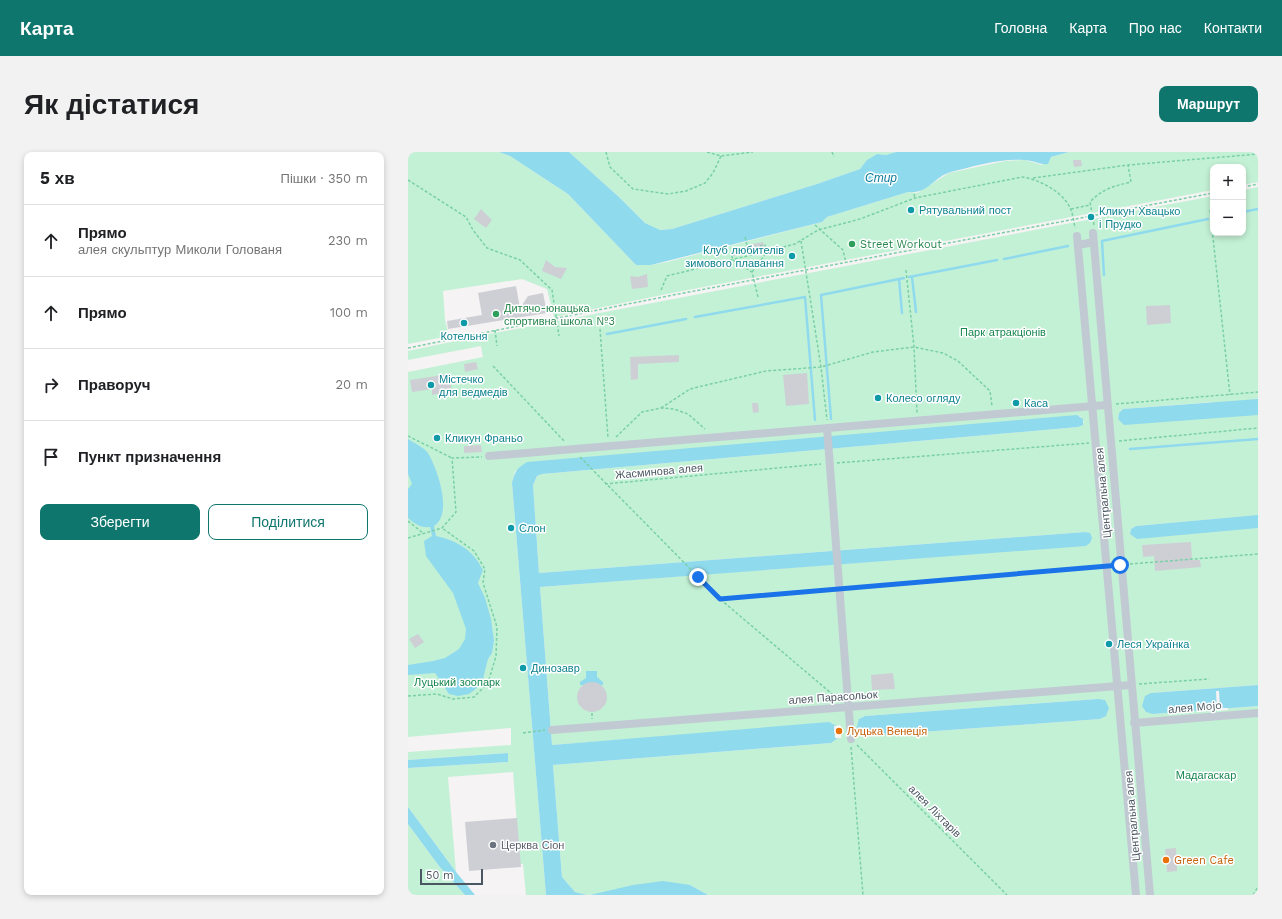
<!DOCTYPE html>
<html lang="uk">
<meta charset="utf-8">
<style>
body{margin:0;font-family:"Work Sans",sans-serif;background:#f2f2f2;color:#202124}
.controls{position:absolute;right:12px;top:12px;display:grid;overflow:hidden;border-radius:8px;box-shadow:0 2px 6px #0003}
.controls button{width:36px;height:36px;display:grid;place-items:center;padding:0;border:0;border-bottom:1px solid #e0e0e0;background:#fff;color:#202124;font:20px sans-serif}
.scale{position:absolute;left:12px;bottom:10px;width:63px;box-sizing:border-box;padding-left:4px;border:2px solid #4a5661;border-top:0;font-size:11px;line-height:14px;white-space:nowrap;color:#4a5661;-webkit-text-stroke:3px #fff;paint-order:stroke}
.stop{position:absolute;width:12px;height:12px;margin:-9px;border:3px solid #1a73e8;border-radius:50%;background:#fff}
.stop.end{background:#1a73e8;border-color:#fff;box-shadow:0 1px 4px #0008}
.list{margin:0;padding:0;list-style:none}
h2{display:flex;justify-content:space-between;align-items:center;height:52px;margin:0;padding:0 16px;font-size:17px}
h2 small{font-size:13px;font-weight:400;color:#757577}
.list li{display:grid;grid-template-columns:26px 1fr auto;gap:12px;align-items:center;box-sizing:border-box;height:72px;padding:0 16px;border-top:1px solid #e0e0e0}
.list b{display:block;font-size:15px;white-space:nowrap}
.list p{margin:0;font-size:13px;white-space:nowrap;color:#757577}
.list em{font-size:13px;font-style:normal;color:#757577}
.actions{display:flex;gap:8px;padding:12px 16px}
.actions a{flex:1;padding:9px 0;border:1px solid #0f766e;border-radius:8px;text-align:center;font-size:14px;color:#0f766e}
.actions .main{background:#0f766e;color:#fff}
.icon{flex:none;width:22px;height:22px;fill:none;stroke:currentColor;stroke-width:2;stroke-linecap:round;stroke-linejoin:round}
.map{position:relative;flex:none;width:850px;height:743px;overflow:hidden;border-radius:8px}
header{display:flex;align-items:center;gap:24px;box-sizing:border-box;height:56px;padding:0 20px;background:#0f766e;color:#fff}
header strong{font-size:19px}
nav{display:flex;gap:22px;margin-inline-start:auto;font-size:14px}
.intro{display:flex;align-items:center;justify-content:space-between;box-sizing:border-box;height:96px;padding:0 24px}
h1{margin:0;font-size:28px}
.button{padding:10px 18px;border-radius:8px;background:#0f766e;color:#fff;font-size:14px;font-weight:700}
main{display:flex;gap:24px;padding:0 24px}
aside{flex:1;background:#fff;border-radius:8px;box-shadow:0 2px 6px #0003}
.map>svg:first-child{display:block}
.green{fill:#c3f1d5;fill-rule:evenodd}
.water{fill:#90daee}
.pier{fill:#f5f3f3}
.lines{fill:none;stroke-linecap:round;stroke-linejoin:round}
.stream{stroke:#90daee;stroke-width:2.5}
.building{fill:#cdcfd5}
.path{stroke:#7ad0a6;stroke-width:1.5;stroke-dasharray:3 2;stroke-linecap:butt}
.street{stroke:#c1cad2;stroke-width:8}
.route{stroke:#1a73e8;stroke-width:5}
.culture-dot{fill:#0f9aa8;stroke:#fff;stroke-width:1.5}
.leisure-dot{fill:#2e9e5b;stroke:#fff;stroke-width:1.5}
.food-dot{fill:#e8710a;stroke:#fff;stroke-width:1.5}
.worship-dot{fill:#6b7280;stroke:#fff;stroke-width:1.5}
.labels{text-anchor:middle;stroke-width:3;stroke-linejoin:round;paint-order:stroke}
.culture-label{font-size:11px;fill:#0d838f;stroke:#fff;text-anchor:start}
.leisure-label{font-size:11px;fill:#27864d;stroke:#fff;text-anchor:start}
.park-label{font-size:11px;fill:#17864f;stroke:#fff}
.street-label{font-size:11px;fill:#4a5661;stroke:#fff}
.food-label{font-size:11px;fill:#c56008;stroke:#fff;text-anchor:start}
.worship-label{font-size:11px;fill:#5b616d;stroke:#fff;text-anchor:start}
.water-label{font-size:12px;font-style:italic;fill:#0c7c9b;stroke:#fff}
</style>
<header>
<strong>Карта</strong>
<nav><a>Головна</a><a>Карта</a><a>Про нас</a><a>Контакти</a></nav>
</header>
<div class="intro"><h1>Як дістатися</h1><a class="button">Маршрут</a></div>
<main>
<aside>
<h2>5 хв<small>Пішки · 350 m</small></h2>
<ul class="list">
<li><svg class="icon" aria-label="ahead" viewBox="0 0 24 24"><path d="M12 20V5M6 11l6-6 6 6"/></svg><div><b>Прямо</b><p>алея скульптур Миколи Голованя</p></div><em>230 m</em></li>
<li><svg class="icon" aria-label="ahead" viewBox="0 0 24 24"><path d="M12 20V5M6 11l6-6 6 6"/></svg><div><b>Прямо</b></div><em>100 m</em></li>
<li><svg class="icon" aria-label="right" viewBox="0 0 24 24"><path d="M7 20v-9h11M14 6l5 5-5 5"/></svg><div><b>Праворуч</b></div><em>20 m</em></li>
<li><svg class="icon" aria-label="arrive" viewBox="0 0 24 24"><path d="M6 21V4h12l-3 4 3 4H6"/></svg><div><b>Пункт призначення</b></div></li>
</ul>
<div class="actions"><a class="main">Зберегти</a><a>Поділитися</a></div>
</aside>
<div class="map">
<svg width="850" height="743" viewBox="0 0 850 743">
<rect width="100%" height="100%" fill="#f5f3f3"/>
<path class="green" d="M 0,0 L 91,0 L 102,4 L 160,42 L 228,113 L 243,113 L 259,110 L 414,70 L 419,65 L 500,40 L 509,41 L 541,21 L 597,9 L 617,8 L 634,13 L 643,5 L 661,0 L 850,0 L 850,30 L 835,33 L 835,15 L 805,15 L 805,38 L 264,141 L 146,165 L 139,137 L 114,127 L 35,139 L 37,168 L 41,184 L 0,192 Z
M 161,0 L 488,0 L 478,3 L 469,2 L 460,8 L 452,17 L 409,32 L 264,77 L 251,78 L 237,71 L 212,46 Z
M 850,35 L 850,533 L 743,541 L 745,562 L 850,554 L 850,743 L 300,743 L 282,733 L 179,743 L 167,740 L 154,725 L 145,613 L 423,591 L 425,571 L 144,593 L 132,435 L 680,393 L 679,380 L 677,380 L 131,421 L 125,333 L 129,324 L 134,322 L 670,275 L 676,270 L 672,264 L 107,319 L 104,331 L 138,743 L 118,743 L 115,712 L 112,712 L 105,620 L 40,625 L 48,720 L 0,655 L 0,616 L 100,610 L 100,601 L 0,608 L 0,600 L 103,593 L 103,576 L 0,585 L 0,220 L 75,205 L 73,194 L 0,208 L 0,199 L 71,184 L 805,44 L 805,81 L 835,81 L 835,38 ZM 806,250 L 710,267 L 711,261 L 715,257 ZM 818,366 L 722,382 L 723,377 L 728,374 ZM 690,547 L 695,566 L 692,567 L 459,584 L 452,582 L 454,565 L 457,564 Z
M 0,672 L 31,714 L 57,743 L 0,743 Z"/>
<path class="water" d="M 91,0 L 161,0 L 212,46 L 237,71 L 252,78 L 264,77 L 409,32 L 452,17 L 459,8 L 469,2 L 478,3 L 488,0 L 661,0 L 643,5 L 640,12 C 631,13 625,8 616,8 C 593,6 566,14 543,20 C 525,25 521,42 500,40 L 419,65 L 414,70 L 243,113 L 228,113 L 160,42 L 102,4 Z
M 850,247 L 850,263 L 716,273 L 710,267 L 711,261 L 715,257 Z
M 669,263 L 675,267 L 675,273 L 670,275 L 134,322 L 129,324 L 125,333 L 131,421 L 677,380 L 682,381 L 684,386 L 682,391 L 678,394 L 132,435 L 144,593 L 421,570 L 431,575 L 431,585 L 423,591 L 145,613 L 154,725 L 167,740 L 179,743 L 138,743 L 104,331 C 107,319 109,316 119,310 Z
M 0,287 C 6,291 17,296 20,301 C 30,318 45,362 26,374 L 28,384 C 50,389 65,398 75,418 L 70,431 L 77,446 L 83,467 L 86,489 L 84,501 L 80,507 L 75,527 L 69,536 L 61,542 L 50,544 L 41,542 L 27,521 L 0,523 L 0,513 L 25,509 L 37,506 L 51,497 L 57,487 L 58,477 L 45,441 L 18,404 L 16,389 L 24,384 L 22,375 C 13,376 7,372 0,366 L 0,337 L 4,332 L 0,322 Z
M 850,363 L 850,376 L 729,387 L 722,382 L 723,377 L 728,374 Z
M 178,519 L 189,519 L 189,525 L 195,530 L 195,533 L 172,533 L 172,530 L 178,526 Z
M 850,533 L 850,554 L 745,562 L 738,560 L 734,554 L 737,544 L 743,541 Z
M 690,547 L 697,548 L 701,556 L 698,564 L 692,567 L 459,584 L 452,582 L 448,577 L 451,567 L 457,564 Z
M 100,601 L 100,610 L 0,616 L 0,608 Z
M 0,655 L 48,720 L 67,743 L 57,743 L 31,714 L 0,672 Z
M 255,729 L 282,733 L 300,743 L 182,743 L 225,733 Z"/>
<path class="pier" d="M 808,539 L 811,539 L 812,556 L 820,556 L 820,558 L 809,559 Z
M 432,573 L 434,578 L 433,586 L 427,586 L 426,574 Z"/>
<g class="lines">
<path class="stream" d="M 835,60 L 850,57
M 596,107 L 660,94
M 696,123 L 694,89 L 800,67
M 501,125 L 589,108
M 504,125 L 508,160
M 491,127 L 494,161
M 287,165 L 397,145 L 407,268
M 199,182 L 278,167
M 423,267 L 413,143 L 496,126
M 722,297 L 850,287"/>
</g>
<path class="building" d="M 665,8 L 673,8 L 674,14 L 666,15 Z
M 73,57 L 84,68 L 78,76 L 66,67 Z
M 355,90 L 357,97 L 347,99 L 345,92 Z
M 333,95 L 335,102 L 325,104 L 324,97 Z
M 138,108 L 147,115 L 159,116 L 153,127 L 134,119 Z
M 239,122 L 240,135 L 224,137 L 222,124 L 230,125 Z
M 108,134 L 112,156 L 120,144 L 135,141 L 139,161 L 40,177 L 39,169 L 74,163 L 70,141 Z
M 762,153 L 763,171 L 739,173 L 738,154 Z
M 271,203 L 271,210 L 230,212 L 230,227 L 223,228 L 222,205 Z
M 68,210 L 70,217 L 57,220 L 56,212 Z
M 399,221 L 401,252 L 378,254 L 375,223 Z
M 41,222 L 44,239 L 24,243 L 24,237 L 4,240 L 2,228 Z
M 344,251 L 350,251 L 351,260 L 345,261 Z
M 73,293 L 74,300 L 56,301 L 56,294 Z
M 783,390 L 784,408 L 792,408 L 793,415 L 747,419 L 746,404 L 735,405 L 734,393 Z
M 10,482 L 16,490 L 7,496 L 1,487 Z
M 485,521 L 487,537 L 464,538 L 463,523 Z
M169 545a15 15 0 1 1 30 0a15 15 0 1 1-30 0Z
M 109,666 L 113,715 L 61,719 L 57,670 Z
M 768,696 L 769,719 L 759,720 L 757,697 Z"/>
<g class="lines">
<path class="path" d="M 198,0 L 202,15 L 225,37 L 260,42 L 278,39 L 297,31 L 305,21 L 313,4
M 299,0 L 313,4 L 345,0
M 424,0 L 426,5
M 625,26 L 720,13 L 850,2
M 0,28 L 58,65 L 65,78 L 79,96 L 112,108 L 144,138 L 151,184
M 835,35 L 850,32
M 506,42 L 507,46
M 663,57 L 682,53
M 802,58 L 822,243
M 407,73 L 435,98 L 438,111
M 686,73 L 682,50 C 694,37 706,34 723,30 L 720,13
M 337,85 L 340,97
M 393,89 L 413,215 L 419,268
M 498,118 L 506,195 L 509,261
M 344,120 L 359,100
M 253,138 L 259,124 L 387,92 L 410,78 L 452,67 L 507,46 L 614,25 C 631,27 657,41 663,58 C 665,63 666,70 667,76
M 350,145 L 344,120 L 325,108 L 323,101 L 357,93 L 359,100
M 192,177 L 200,286
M 87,178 L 89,194
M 0,196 L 260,144 L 805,41
M 85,214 L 157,290
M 708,252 L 850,240
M 253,256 L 282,237 L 307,231 L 358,219 L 413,215 L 465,200 L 506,195 L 535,201 L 550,209 L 582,239 L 584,254
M 0,284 L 44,306
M 208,285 L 234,260 L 253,256 L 266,257 L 280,262 L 297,277
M 711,289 L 850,276
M 172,305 L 312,447 L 430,547
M 429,311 L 681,291
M 197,332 L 413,312
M 0,369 L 15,381
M 0,386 L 34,376 L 48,360 L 44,306 L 74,305
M 722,412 L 850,402
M 439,437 L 690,415
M 313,447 L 423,438
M 731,532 L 801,527
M 0,544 L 29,542 L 45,547 L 66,545 L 80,531 L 88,504 L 89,475 L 75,431 L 77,417 L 66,399 L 34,376
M 184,561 L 184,567
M 115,581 L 137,578
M 449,593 L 599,743
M 443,595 L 455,743
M 845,743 L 850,735"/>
<path class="street" d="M 685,81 L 742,743
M 669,84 L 728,743
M 670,93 L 686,90
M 419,276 L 443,587
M 81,304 L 698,253
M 726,571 L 850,561
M 144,578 L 723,533"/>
</g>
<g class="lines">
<path class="route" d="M 290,425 L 312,447 L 712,413"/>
</g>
<g class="culture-dot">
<circle cx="503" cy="58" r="4"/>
<circle cx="683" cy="65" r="4"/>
<circle cx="384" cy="104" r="4"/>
<circle cx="56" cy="171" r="4"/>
<circle cx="23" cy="233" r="4"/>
<circle cx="470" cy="246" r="4"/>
<circle cx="608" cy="251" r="4"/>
<circle cx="29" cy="286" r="4"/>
<circle cx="103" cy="376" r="4"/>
<circle cx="701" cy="492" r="4"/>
<circle cx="115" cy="516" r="4"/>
</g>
<g class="leisure-dot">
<circle cx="444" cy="92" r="4"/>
<circle cx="88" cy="162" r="4"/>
</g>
<g class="food-dot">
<circle cx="431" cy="579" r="4"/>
<circle cx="758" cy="708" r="4"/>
</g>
<circle class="worship-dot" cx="85" cy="693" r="4"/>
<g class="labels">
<g class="culture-label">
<text x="511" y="62">Рятувальний пост</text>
<text x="691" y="63">Кликун Хвацько<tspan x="691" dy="13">і Прудко</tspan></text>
<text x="376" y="102" text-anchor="end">Клуб любителів<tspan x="376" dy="13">зимового плавання</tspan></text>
<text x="56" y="188" text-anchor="middle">Котельня</text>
<text x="31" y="231">Містечко<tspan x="31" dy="13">для ведмедів</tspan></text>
<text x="478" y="250">Колесо огляду</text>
<text x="616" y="255">Каса</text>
<text x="37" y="290">Кликун Франьо</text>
<text x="111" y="380">Слон</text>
<text x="709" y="496">Леся Українка</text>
<text x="123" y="520">Динозавр</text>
</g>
<g class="leisure-label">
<text x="452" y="96">Street Workout</text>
<text x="96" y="160">Дитячо-юнацька<tspan x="96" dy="13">спортивна школа №3</tspan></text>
</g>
<g class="park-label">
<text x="595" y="184">Парк атракціонів</text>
<text x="49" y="534">Луцький зоопарк</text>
<text x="798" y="627">Мадагаскар</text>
</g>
<g class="street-label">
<text transform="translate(251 319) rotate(-5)" y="4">Жасминова алея</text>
<text transform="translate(695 341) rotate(-95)" y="4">Центральна алея</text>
<text transform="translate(425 545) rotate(-4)" y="4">алея Парасольок</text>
<text transform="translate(787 555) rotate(-5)" y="4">алея Mojo</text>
<text transform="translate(527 659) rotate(45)" y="4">алея Ліхтарів</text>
<text transform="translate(724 664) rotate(-95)" y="4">Центральна алея</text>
</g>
<g class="food-label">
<text x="439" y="583">Луцька Венеція</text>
<text x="766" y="712">Green Cafe</text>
</g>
<g class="worship-label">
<text x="93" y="697">Церква Сіон</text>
</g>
<g class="water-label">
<text x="473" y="30">Стир</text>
</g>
</g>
</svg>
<div class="controls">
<button>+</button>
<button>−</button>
</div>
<div class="scale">50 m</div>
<div class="stop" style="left:712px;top:413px"></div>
<div class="stop end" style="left:290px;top:425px"></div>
</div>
</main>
